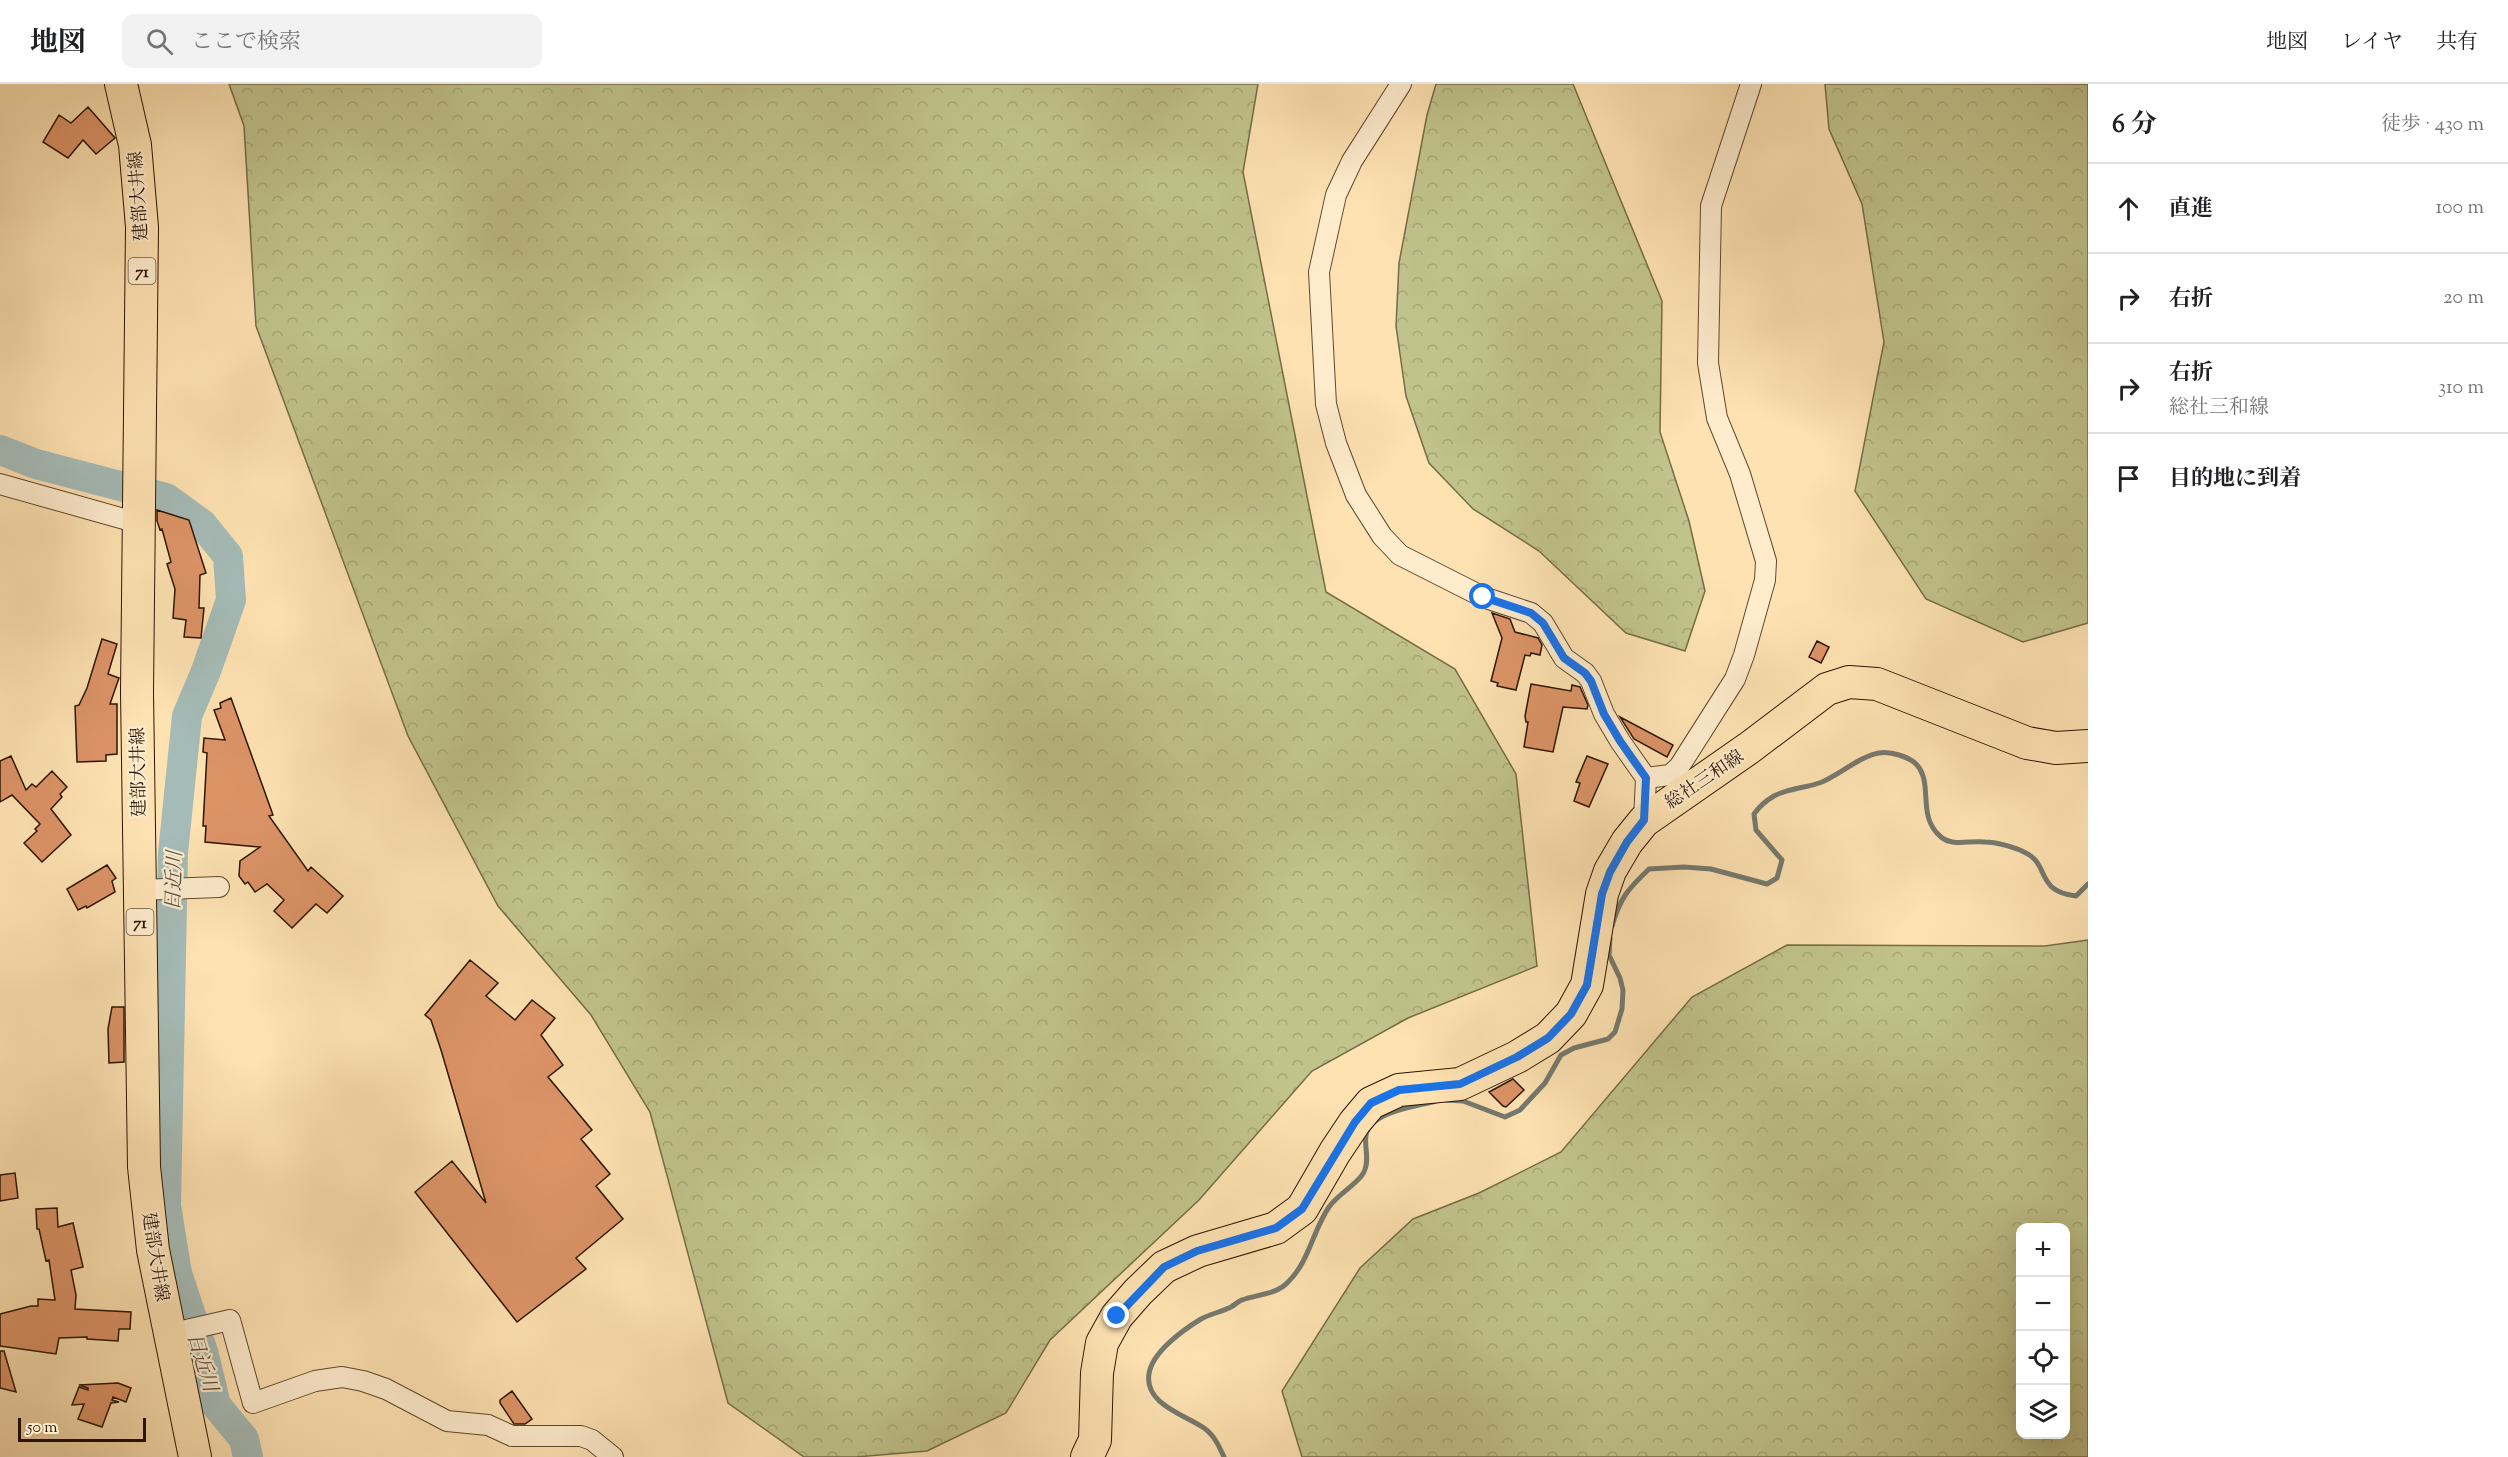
<!DOCTYPE html>
<html lang="ja">
<meta charset="utf-8">
<style>
body{margin:0;font-family:"Sorts Mill Goudy","Noto Serif JP",serif;background:#f2f2f2;color:#202124}
.controls{position:absolute;right:18px;bottom:18px;display:grid;overflow:hidden;border-radius:12px;box-shadow:0 6px 24px #0002}
.controls button{width:54px;height:54px;display:grid;place-items:center;padding:0;border:0;border-bottom:2px solid #e0e0e0;background:#fff;color:#202124;font:30px sans-serif}
.scale{position:absolute;left:18px;bottom:15px;width:128px;box-sizing:border-box;padding-left:6px;border:3px solid #2c1500;border-top:0;font-size:16px;line-height:21px;white-space:nowrap;color:#2c1500;-webkit-text-stroke:4px #feeccd;paint-order:stroke}
.stop{position:absolute;width:18px;height:18px;margin:-14px;border:4px solid #1a73e8;border-radius:50%;background:#fff}
.stop.end{background:#1a73e8;border-color:#fff;box-shadow:0 2px 6px #0008}
.list{margin:0;padding:0;list-style:none}
h2{display:flex;justify-content:space-between;align-items:center;height:78px;margin:0;padding:0 24px;font-size:26px}
h2 small{font-size:20px;font-weight:400;color:#757577}
.list li{display:grid;grid-template-columns:39px 1fr auto;gap:18px;align-items:center;box-sizing:border-box;height:90px;padding:0 24px;border-top:2px solid #e0e0e0}
.list b{display:block;font-size:22px;white-space:nowrap}
.list p{margin:0;font-size:20px;white-space:nowrap;color:#757577}
.list em{font-size:20px;font-style:normal;color:#757577}
.icon{flex:none;width:33px;height:33px;fill:none;stroke:currentColor;stroke-width:2;stroke-linecap:round;stroke-linejoin:round}
.map{position:relative;flex:none;width:2088px;height:1373px;overflow:hidden}
header{display:flex;align-items:center;gap:36px;box-sizing:border-box;height:84px;padding:0 30px;background:#fff;border-bottom:2px solid #e0e0e0}
header strong{font-size:28px}
nav{display:flex;gap:33px;margin-inline-start:auto;font-size:21px}
.search{width:420px;height:54px;background:#f2f2f2;display:flex;align-items:center;gap:15px;box-sizing:border-box;padding:0 21px;border-radius:12px;color:#757577;font-size:22px}
main{display:flex}
aside{flex:1;background:#fff}
.map>svg:first-child{display:block}
.forest{fill:url(#forest-crowns);stroke:#766c46;stroke-width:1.5;fill-rule:evenodd}
.lines{fill:none;stroke-linecap:round;stroke-linejoin:round}
.stream{stroke:#75796e;stroke-width:5}
.river{stroke:#a5bbb7;stroke-width:30}
.building{fill:#dc9467;stroke:#2c1500;stroke-width:1.5}
.street-casing{stroke:#60482c;stroke-width:22}
.primary-casing{stroke:#2c1500;stroke-width:34}
.street{stroke:#feeccd;stroke-width:20}
.primary{stroke:#fee2b2;stroke-width:32}
.route{stroke:#1a73e8;stroke-width:8}
.labels{text-anchor:middle;stroke-width:4.5;stroke-linejoin:round;paint-order:stroke}
.shield{fill:#feeccd;stroke:#6b563e;stroke-width:1.5}
.shield-label{font-size:16px;font-weight:bold;fill:#2c1500}
.street-label{font-size:18px;fill:#2c1500;stroke:#feeccd}
.water-label{font-size:20px;font-style:italic;fill:#564f40;stroke:#feeccd}
</style>
<header>
<strong>地図</strong>
<div class="search"><svg class="icon" aria-label="search" viewBox="0 0 24 24"><circle cx="10" cy="10" r="6"/><path d="M15 15l6 6"/></svg>ここで検索</div>
<nav><a>地図</a><a>レイヤ</a><a>共有</a></nav>
</header>
<main>
<div class="map">
<svg width="2088" height="1373" viewBox="0 0 2088 1373">
<defs>
<pattern id="forest-crowns" width="20" height="18" patternUnits="userSpaceOnUse" patternTransform="scale(1.5)"><rect width="20" height="18" fill="#c1c38c"/><path d="M2 6a3 3 0 1 1 6 0M12 15a3 3 0 1 1 6 0" fill="none" stroke="#a6a777"/></pattern>
</defs>
<rect width="100%" height="100%" fill="#fee2b2"/>
<filter id="stains"><feTurbulence type="fractalNoise" baseFrequency=".00333" numOctaves="4"/><feColorMatrix values="0 0 0 0 .2 0 0 0 0 .09 0 0 0 0 .02 0 0 0 .5 -.17"/></filter>
<radialGradient id="worn" r=".72"><stop offset=".6" stop-color="#630" stop-opacity="0"/><stop offset="1" stop-color="#630" stop-opacity=".3"/></radialGradient>
<path class="forest" d="M 229,0 L 1258,0 L 1243,88 L 1326,508 L 1455,585 L 1516,690 L 1537,882 L 1408,934 L 1312,987 L 1199,1116 L 1050,1256 L 1006,1329 L 927,1367 L 856,1373 L 804,1373 L 728,1319 L 650,1028 L 591,931 L 498,822 L 408,652 L 256,242 L 244,42 Z
M 1436,0 L 1573,0 L 1662,217 L 1660,348 L 1689,437 L 1705,507 L 1685,567 L 1626,549 L 1539,467 L 1473,425 L 1429,379 L 1406,312 L 1396,242 L 1399,179 L 1427,31 Z
M 1825,0 L 2088,0 L 2088,539 L 2023,558 L 1926,515 L 1855,407 L 1884,258 L 1862,120 L 1829,45 Z
M 2088,856 L 2088,1373 L 1302,1373 L 1282,1307 L 1360,1184 L 1413,1135 L 1479,1109 L 1561,1068 L 1692,913 L 1787,861 L 2045,862 ZM 2020,1144 L 2066,1144 L 2066,1350 L 2020,1350 Z"/>
<g class="lines">
<path class="stream" d="M 1612,842 C 1620,814 1628,805 1649,785 L 1684,783 L 1711,785 L 1767,800 L 1777,794 L 1782,776 L 1756,746 L 1754,730 C 1759,723 1767,716 1774,712 C 1789,704 1807,704 1822,698 C 1840,690 1861,672 1879,669 C 1891,667 1910,673 1917,681 C 1934,701 1916,732 1941,753 C 1953,763 1970,756 1985,758 C 1996,758 2014,763 2024,768 C 2051,780 2034,807 2076,812 L 2088,800
M 1445,1016 L 1463,1017 L 1505,1033 L 1520,1026 L 1545,999 L 1561,971 L 1574,964 L 1608,955 L 1615,948 L 1622,925 L 1623,906 L 1620,894 L 1609,871 L 1610,854
M 1224,1373 C 1219,1362 1214,1351 1204,1344 C 1185,1331 1144,1320 1149,1290 C 1152,1268 1183,1246 1201,1235 C 1210,1230 1221,1228 1231,1223 C 1235,1221 1238,1217 1242,1216 C 1258,1210 1276,1211 1288,1198 C 1309,1178 1313,1146 1329,1123 C 1338,1110 1359,1099 1364,1088 C 1370,1076 1364,1063 1366,1051 C 1371,1027 1416,1023 1436,1017"/>
<path class="river" d="M 0,366 L 36,380 L 166,414 L 202,440 L 228,472 L 231,516 L 206,587 L 187,632 L 173,769 L 166,1122 L 177,1189 L 204,1271 L 216,1321 L 244,1355 L 248,1373"/>
</g>
<path class="building" d="M 88,23 L 115,54 L 96,70 L 83,56 L 68,74 L 43,58 L 59,31 L 71,39 Z
M 157,426 L 189,436 L 206,489 L 200,491 L 199,524 L 204,524 L 201,554 L 184,553 L 186,536 L 173,534 L 175,505 L 167,480 L 171,478 L 162,445 L 160,446 L 157,437 Z
M 1492,529 L 1510,535 L 1515,548 L 1538,554 L 1542,561 L 1540,571 L 1531,569 L 1530,572 L 1525,571 L 1516,606 L 1497,602 L 1498,599 L 1491,597 L 1502,554 Z
M 102,555 L 117,560 L 108,590 L 119,594 L 110,620 L 117,620 L 117,670 L 106,671 L 106,677 L 77,678 L 75,622 L 79,621 L 87,604 Z
M 1817,557 L 1829,563 L 1821,579 L 1809,573 Z
M 1531,600 L 1571,607 L 1572,601 L 1580,603 L 1588,621 L 1587,625 L 1563,623 L 1553,668 L 1524,663 L 1528,638 L 1526,638 L 1525,632 Z
M 231,614 L 273,731 L 269,732 L 308,787 L 311,783 L 343,812 L 327,829 L 316,820 L 292,844 L 274,827 L 284,816 L 267,800 L 255,808 L 248,798 L 245,800 L 239,792 L 240,777 L 260,763 L 205,758 L 206,742 L 203,742 L 207,669 L 203,668 L 204,654 L 225,656 L 214,626 L 221,624 L 220,619 Z
M 1620,633 L 1673,661 L 1667,673 L 1634,655 Z
M 11,672 L 26,706 L 32,700 L 36,703 L 52,687 L 67,703 L 60,710 L 62,713 L 51,725 L 71,751 L 42,778 L 24,759 L 37,747 L 35,745 L 40,740 L 12,711 L 0,718 L 0,677 Z
M 1587,672 L 1608,680 L 1589,723 L 1574,717 L 1580,699 L 1576,698 Z
M 107,781 L 116,794 L 112,797 L 115,808 L 87,824 L 86,822 L 78,826 L 67,805 Z
M 470,876 L 498,899 L 486,912 L 515,936 L 532,916 L 555,934 L 541,951 L 563,981 L 548,993 L 592,1046 L 581,1055 L 610,1090 L 596,1102 L 623,1135 L 576,1174 L 586,1185 L 517,1238 L 415,1108 L 452,1077 L 486,1119 L 441,966 L 431,936 L 425,931 Z
M 112,923 L 124,923 L 124,978 L 109,979 L 108,945 Z
M 1513,995 L 1524,1006 L 1506,1023 L 1503,1022 L 1489,1008 Z
M 15,1089 L 18,1114 L 0,1117 L 0,1091 Z
M 57,1124 L 58,1143 L 73,1139 L 83,1183 L 71,1186 L 76,1211 L 75,1225 L 131,1228 L 130,1245 L 119,1245 L 118,1257 L 87,1255 L 87,1253 L 59,1254 L 56,1270 L 0,1262 L 0,1230 L 31,1222 L 38,1222 L 38,1215 L 55,1216 L 49,1176 L 46,1177 L 39,1145 L 37,1145 L 36,1125 Z
M 0,1267 L 4,1267 L 16,1308 L 0,1304 Z
M 118,1299 L 131,1304 L 126,1318 L 113,1313 L 112,1316 L 119,1318 L 111,1319 L 102,1343 L 78,1335 L 84,1320 L 72,1321 L 79,1303 L 88,1306 L 88,1304 L 79,1301 Z
M 512,1307 L 532,1335 L 525,1340 L 514,1340 L 500,1319 L 500,1316 Z"/>
<g class="lines">
<defs>
<path id="street" d="M 1401,0 L 1352,77 L 1336,111 L 1319,188 L 1326,320 L 1336,359 L 1356,411 L 1382,452 L 1400,471 L 1483,513 L 1531,529 L 1543,539 L 1564,574 L 1585,589 L 1591,597 L 1604,630 L 1620,657 L 1646,694 L 1644,737
M 0,400 L 138,439
M 1646,694 L 1670,691 L 1679,683 L 1735,595 L 1744,571 L 1765,496 L 1766,477 L 1740,390 L 1717,334 L 1708,279 L 1711,122 L 1751,0
M 139,806 L 219,803
M 169,1250 L 230,1236 L 253,1319 L 315,1297 L 342,1293 L 363,1297 L 386,1305 L 447,1337 L 488,1341 L 512,1352 L 581,1352 L 592,1356 L 613,1373"/>
<path id="primary" d="M 121,0 L 135,61 L 142,143 L 137,608 L 144,1083 L 153,1166 L 195,1373
M 1087,1373 L 1095,1356 L 1097,1289 L 1102,1259 L 1117,1232 L 1138,1208 L 1164,1183 L 1198,1167 L 1276,1144 L 1302,1125 L 1335,1068 L 1355,1038 L 1371,1019 L 1399,1006 L 1460,1000 L 1517,973 L 1548,954 L 1571,930 L 1587,901 L 1602,810 L 1610,787 L 1627,758 L 1644,737 L 1749,664 L 1827,605 L 1849,598 L 1877,600 L 2027,659 L 2056,664 L 2088,662"/>
</defs>
<use href="#street" class="street-casing"/>
<use href="#primary" class="primary-casing"/>
<use href="#street" class="street"/>
<use href="#primary" class="primary"/>
</g>
<g class="lines">
<path class="route" d="M 1117,1232 L 1164,1183 L 1197,1167 L 1276,1144 L 1302,1125 L 1355,1038 L 1371,1019 L 1399,1006 L 1460,1000 L 1517,973 L 1548,954 L 1571,930 L 1587,901 L 1602,810 L 1610,788 L 1627,758 L 1644,736 L 1646,694 L 1620,657 L 1604,630 L 1591,597 L 1585,589 L 1564,574 L 1543,539 L 1531,529 L 1483,513"/>
</g>
<g class="labels">
<g class="shield">
<rect x="128.5" y="174" width="27" height="26" rx="4.5"/>
<rect x="126.5" y="825" width="27" height="26" rx="4.5"/>
</g>
<g class="shield-label">
<text x="142" y="193">71</text>
<text x="140" y="844">71</text>
</g>
<g class="street-label">
<text transform="translate(138 112) rotate(-94)" y="6">建部大井線</text>
<text transform="translate(138 688) rotate(-91)" y="6">建部大井線</text>
<text transform="translate(1704 695) rotate(-34)" y="6">総社三和線</text>
<text transform="translate(156 1173) rotate(81)" y="6">建部大井線</text>
</g>
<g class="water-label">
<text transform="translate(173 797) rotate(-88)" y="7">日近川</text>
<text transform="translate(203 1278) rotate(73)" y="7">日近川</text>
</g>
</g>
<rect width="100%" height="100%" filter="url(#stains)"/>
<rect width="100%" height="100%" fill="url(#worn)"/>
</svg>
<div class="controls">
<button>+</button>
<button>−</button>
<button><svg class="icon" aria-label="locate" viewBox="0 0 24 24"><circle cx="12" cy="12" r="6"/><path d="M12 2v4M12 18v4M2 12h4M18 12h4"/></svg></button>
<button><svg class="icon" aria-label="layers" viewBox="0 0 24 24"><path d="M12 4l9 5-9 5-9-5zM3 14l9 5 9-5"/></svg></button>
</div>
<div class="scale">50 m</div>
<div class="stop" style="left:1483px;top:513px"></div>
<div class="stop end" style="left:1117px;top:1232px"></div>
</div>
<aside>
<h2>6 分<small>徒歩 · 430 m</small></h2>
<ul class="list">
<li><svg class="icon" aria-label="ahead" viewBox="0 0 24 24"><path d="M12 20V5M6 11l6-6 6 6"/></svg><div><b>直進</b></div><em>100 m</em></li>
<li><svg class="icon" aria-label="right" viewBox="0 0 24 24"><path d="M7 20v-9h11M14 6l5 5-5 5"/></svg><div><b>右折</b></div><em>20 m</em></li>
<li><svg class="icon" aria-label="right" viewBox="0 0 24 24"><path d="M7 20v-9h11M14 6l5 5-5 5"/></svg><div><b>右折</b><p>総社三和線</p></div><em>310 m</em></li>
<li><svg class="icon" aria-label="arrive" viewBox="0 0 24 24"><path d="M6 21V4h12l-3 4 3 4H6"/></svg><div><b>目的地に到着</b></div></li>
</ul>
</aside>
</main>
